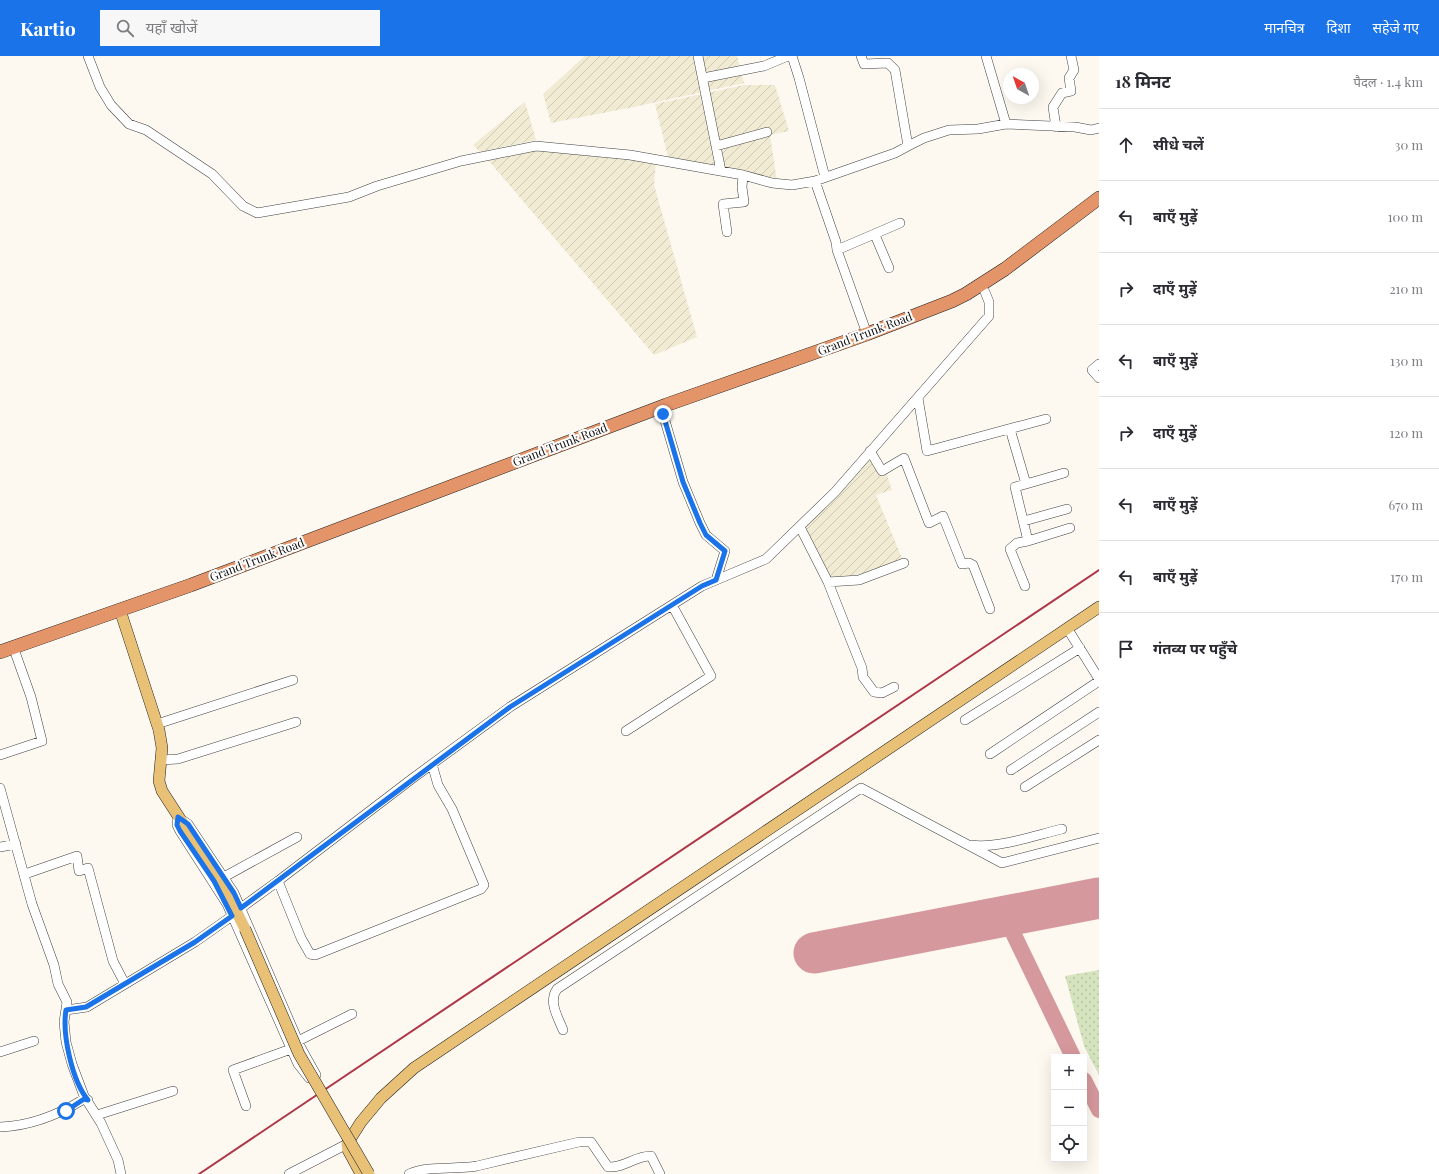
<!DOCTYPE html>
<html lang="hi">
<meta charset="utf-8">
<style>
body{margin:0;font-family:"Playfair Display","Noto Sans Devanagari",serif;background:#f7f7f7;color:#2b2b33}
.controls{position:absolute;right:12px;bottom:12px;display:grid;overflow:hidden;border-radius:0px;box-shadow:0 4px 16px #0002}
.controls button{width:36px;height:36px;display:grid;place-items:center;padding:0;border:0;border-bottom:1px solid #e1e1e2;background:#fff;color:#2b2b33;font:20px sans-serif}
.compass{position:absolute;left:1003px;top:12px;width:36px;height:36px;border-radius:50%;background:#fff;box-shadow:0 4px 16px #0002;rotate:320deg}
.stop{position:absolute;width:12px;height:12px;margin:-9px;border:3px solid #1a73e8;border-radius:50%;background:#fff}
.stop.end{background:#1a73e8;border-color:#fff;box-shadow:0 1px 4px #0008}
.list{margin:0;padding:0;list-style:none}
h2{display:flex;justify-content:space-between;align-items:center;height:52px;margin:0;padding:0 16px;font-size:17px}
h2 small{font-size:13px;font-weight:400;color:#7c7c81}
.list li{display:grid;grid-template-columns:26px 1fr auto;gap:12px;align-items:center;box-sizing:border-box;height:72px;padding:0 16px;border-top:1px solid #e1e1e2}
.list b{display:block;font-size:15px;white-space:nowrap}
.list em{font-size:13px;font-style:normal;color:#7c7c81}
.icon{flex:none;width:22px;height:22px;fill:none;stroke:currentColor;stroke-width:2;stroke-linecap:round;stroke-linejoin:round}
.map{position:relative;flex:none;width:1099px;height:1118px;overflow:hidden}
header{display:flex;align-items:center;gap:24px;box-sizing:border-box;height:56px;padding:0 20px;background:#1a73e8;color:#fff}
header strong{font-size:19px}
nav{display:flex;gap:22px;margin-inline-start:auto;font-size:14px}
.search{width:280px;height:36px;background:#f7f7f7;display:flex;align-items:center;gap:10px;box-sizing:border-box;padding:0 14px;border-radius:0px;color:#7c7c81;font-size:15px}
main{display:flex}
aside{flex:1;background:#fff}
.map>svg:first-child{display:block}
.farmland{fill:url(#farmland-furrows)}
.grass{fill:url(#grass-dots)}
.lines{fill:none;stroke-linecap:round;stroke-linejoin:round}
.taxiway{stroke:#d5989c;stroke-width:16}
.runway{stroke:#d5989c;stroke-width:41}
.minor-casing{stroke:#414141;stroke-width:10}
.major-casing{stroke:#1f1f1f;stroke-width:12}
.highway-casing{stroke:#1f1f1f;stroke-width:14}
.minor{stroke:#fff;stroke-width:9}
.major{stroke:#e8c076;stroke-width:11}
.highway{stroke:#e39469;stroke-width:13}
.rail{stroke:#ad3748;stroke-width:2}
.major-bridge-casing{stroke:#1f1f1f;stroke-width:12;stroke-linecap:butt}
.major-bridge{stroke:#e8c076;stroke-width:11}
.route{stroke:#1a73e8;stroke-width:5}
.labels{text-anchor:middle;stroke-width:4;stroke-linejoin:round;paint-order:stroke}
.street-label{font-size:12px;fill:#0e0e0e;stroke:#fff}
</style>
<header>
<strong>Kartio</strong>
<div class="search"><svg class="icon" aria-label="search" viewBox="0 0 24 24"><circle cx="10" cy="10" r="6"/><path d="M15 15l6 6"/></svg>यहाँ खोजें</div>
<nav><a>मानचित्र</a><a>दिशा</a><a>सहेजे गए</a></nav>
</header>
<main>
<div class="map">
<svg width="1099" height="1118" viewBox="0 0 1099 1118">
<defs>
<pattern id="farmland-furrows" width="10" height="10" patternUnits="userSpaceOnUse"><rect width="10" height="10" fill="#f1ebd3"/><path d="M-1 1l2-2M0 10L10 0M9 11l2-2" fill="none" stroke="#cdc8b4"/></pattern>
<pattern id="grass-dots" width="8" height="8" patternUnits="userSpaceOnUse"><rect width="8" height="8" fill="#d5e4be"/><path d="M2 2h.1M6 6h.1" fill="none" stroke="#b6c2a2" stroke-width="1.8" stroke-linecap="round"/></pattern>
</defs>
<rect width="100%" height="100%" fill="#fdf9f1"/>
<path class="farmland" d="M 585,0 L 737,0 L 744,27 L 634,51 L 551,67 L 543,38 Z
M 744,29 L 775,29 L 789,75 L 770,79 L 777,125 L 668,101 L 655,48 Z
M 525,46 L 536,84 L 480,96 L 473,89 Z
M 536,90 L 656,104 L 654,129 L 697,281 L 654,299 L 488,104 Z
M 868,398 L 885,413 L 892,434 L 876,439 L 904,507 L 831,525 L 803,468 Z"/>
<path class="grass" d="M 1099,914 L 1099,1019 L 1084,990 L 1065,920 Z"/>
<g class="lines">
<path class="taxiway" d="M 1010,860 L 1014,879 L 1073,1001
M 1084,1024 L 1099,1054"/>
<path class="runway" d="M 814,897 L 1099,842"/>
<defs>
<path id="minor" d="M 88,0 L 100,31 L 111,49 L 129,68 L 146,74 L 212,118 L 243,150 L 257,157 L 349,141 L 377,130 L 461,105 L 536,90 L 630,99 L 743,119 L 772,127 L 792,129 L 815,125 L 895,97 L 908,90 L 895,14 L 888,7 L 864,8 L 861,0
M 698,0 L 721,115
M 792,0 L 799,22 L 825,121
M 986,0 L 1006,68
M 703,22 L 764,10 L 788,0
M 1056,71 L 1053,51 L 1062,37 L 1071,35 L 1069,22 L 1074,14 L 1071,0
M 716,90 L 767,76
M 908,90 L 924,82 L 949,74 L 978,73 L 1006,68 L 1075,71 L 1091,74 L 1099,72
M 815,125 L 836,186 L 837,194 L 867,278
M 727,176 L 723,148 L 744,146 L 742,131 L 743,119
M 875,179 L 889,212
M 837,194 L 900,167
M 1099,308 L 1092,314 L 1099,322
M 918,342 L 927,395 L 1046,363
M 663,358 L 683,426 L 700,467 L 706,479 L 725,495 L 716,524
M 1010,373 L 1026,428 L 1064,417
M 870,395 L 882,415 L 904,402 L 929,467 L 943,460 L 962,508 L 969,507 L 973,509 L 990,553
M 1026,428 L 1015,431 L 1028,485 L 1070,472
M 1024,465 L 1067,453
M 800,471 L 828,526 L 859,524 L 904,507
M 828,526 L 862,612 L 863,621 L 874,636 L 882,637 L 894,631
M 1025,530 L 1010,493 L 1017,487 L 1028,485
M 1067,572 L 1099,623
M 965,664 L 1080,592
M 157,668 L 293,624
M 626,675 L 711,620 L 672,549
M 990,698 L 1099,625
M 0,699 L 42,685 L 31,641 L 15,596
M 161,704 L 178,703 L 296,666
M 1011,714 L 1099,656
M 1025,731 L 1099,684
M 0,732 L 32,848 L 54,909 L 58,928 L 67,946 L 64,966 L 66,986 L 72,1008 L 84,1040 L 101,1067 L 118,1104 L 121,1118
M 178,761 L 188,768 L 234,837 L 301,992 L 316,1019 L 314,1021 L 309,1022 L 298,1008 L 227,848 L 180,775 L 177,769 Z
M 971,789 C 997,793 1036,779 1062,773
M 0,791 L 16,788
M 25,818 L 77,800 L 79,815 L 88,812 L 113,905 L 125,928
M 224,821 L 297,781
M 278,825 L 413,722 L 510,651 L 702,530 L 766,503 L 835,436 L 989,260 L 989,246 L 985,236
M 241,852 L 278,825 L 301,882 L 310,898 L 315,899 L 481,833 L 484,829 L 452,753 L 438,729 L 432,708
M 66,954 L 87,951 L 195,886 L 232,860
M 563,974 C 558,961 548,946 557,933 L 861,732 L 1002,807 L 1099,782
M 294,987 L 352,958
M 0,996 L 34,985
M 246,1050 L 233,1014 L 291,993
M 97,1059 L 173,1035
M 0,1071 C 31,1070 58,1059 84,1043 L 88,1044
M 289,1118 L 347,1088
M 409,1118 C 430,1109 455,1114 477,1110 L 579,1086 L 591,1086 L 608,1111 C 625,1112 634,1100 651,1100 L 660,1118"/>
<path id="major" d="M 120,554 L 159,674 L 162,692 L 159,725 L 162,735 L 226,834 L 245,873
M 361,1118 L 348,1094 L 347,1088 L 361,1066 L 381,1042 L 414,1012 L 1099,551"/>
<path id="highway" d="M 0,596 L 191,529 L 666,349 L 867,278 L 952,245 L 966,238 L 1005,213 L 1099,142"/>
</defs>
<use href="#minor" class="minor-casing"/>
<use href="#major" class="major-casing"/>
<use href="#highway" class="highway-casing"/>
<use href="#minor" class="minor"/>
<use href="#major" class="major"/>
<use href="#highway" class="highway"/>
<path class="rail" d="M 199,1118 L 1099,514"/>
<defs>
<path id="major-bridge" d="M 245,873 L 299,998 L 369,1118"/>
</defs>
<use href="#major-bridge" class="major-bridge-casing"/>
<use href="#major-bridge" class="major-bridge"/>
</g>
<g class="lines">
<path class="route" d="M 66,1055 L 84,1043 L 88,1044 C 72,1025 62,978 66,954 L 86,951 L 195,886 L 232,860 L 214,825 L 180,775 L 177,769 L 178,761 L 188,768 L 234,837 L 241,852 L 510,651 L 702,530 L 716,524 L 725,495 L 706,479 L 700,467 L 683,426 L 663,358"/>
</g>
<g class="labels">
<g class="street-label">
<text transform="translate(865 278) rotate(-21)" y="4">Grand Trunk Road</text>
<text transform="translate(560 389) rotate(-21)" y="4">Grand Trunk Road</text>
<text transform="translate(257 504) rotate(-21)" y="4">Grand Trunk Road</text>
</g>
</g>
</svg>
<div class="controls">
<button>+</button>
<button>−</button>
<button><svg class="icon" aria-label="locate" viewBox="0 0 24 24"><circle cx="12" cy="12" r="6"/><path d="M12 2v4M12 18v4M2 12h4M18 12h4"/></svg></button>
</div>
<svg class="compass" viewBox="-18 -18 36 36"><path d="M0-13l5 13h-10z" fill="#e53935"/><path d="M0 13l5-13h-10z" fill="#7c7c81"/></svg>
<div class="stop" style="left:66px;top:1055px"></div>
<div class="stop end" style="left:663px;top:358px"></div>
</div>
<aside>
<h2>18 मिनट<small>पैदल · 1.4 km</small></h2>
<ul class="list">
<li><svg class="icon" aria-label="ahead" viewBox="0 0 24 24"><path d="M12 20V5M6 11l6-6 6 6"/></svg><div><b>सीधे चलें</b></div><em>30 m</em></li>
<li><svg class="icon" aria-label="left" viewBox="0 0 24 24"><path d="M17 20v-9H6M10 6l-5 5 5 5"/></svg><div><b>बाएँ मुड़ें</b></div><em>100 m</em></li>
<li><svg class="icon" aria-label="right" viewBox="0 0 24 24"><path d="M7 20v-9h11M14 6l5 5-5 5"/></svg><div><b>दाएँ मुड़ें</b></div><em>210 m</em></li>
<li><svg class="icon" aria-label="left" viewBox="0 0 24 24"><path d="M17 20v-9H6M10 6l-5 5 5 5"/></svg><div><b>बाएँ मुड़ें</b></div><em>130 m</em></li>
<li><svg class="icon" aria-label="right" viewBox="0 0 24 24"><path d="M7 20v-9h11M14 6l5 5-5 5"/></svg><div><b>दाएँ मुड़ें</b></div><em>120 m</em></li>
<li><svg class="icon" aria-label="left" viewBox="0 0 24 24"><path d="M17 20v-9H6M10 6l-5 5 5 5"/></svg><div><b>बाएँ मुड़ें</b></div><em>670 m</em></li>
<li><svg class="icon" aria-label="left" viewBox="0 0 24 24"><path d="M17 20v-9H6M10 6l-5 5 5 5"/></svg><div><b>बाएँ मुड़ें</b></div><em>170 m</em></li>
<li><svg class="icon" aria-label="arrive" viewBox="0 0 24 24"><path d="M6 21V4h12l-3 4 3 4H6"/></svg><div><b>गंतव्य पर पहुँचे</b></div></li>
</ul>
</aside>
</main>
